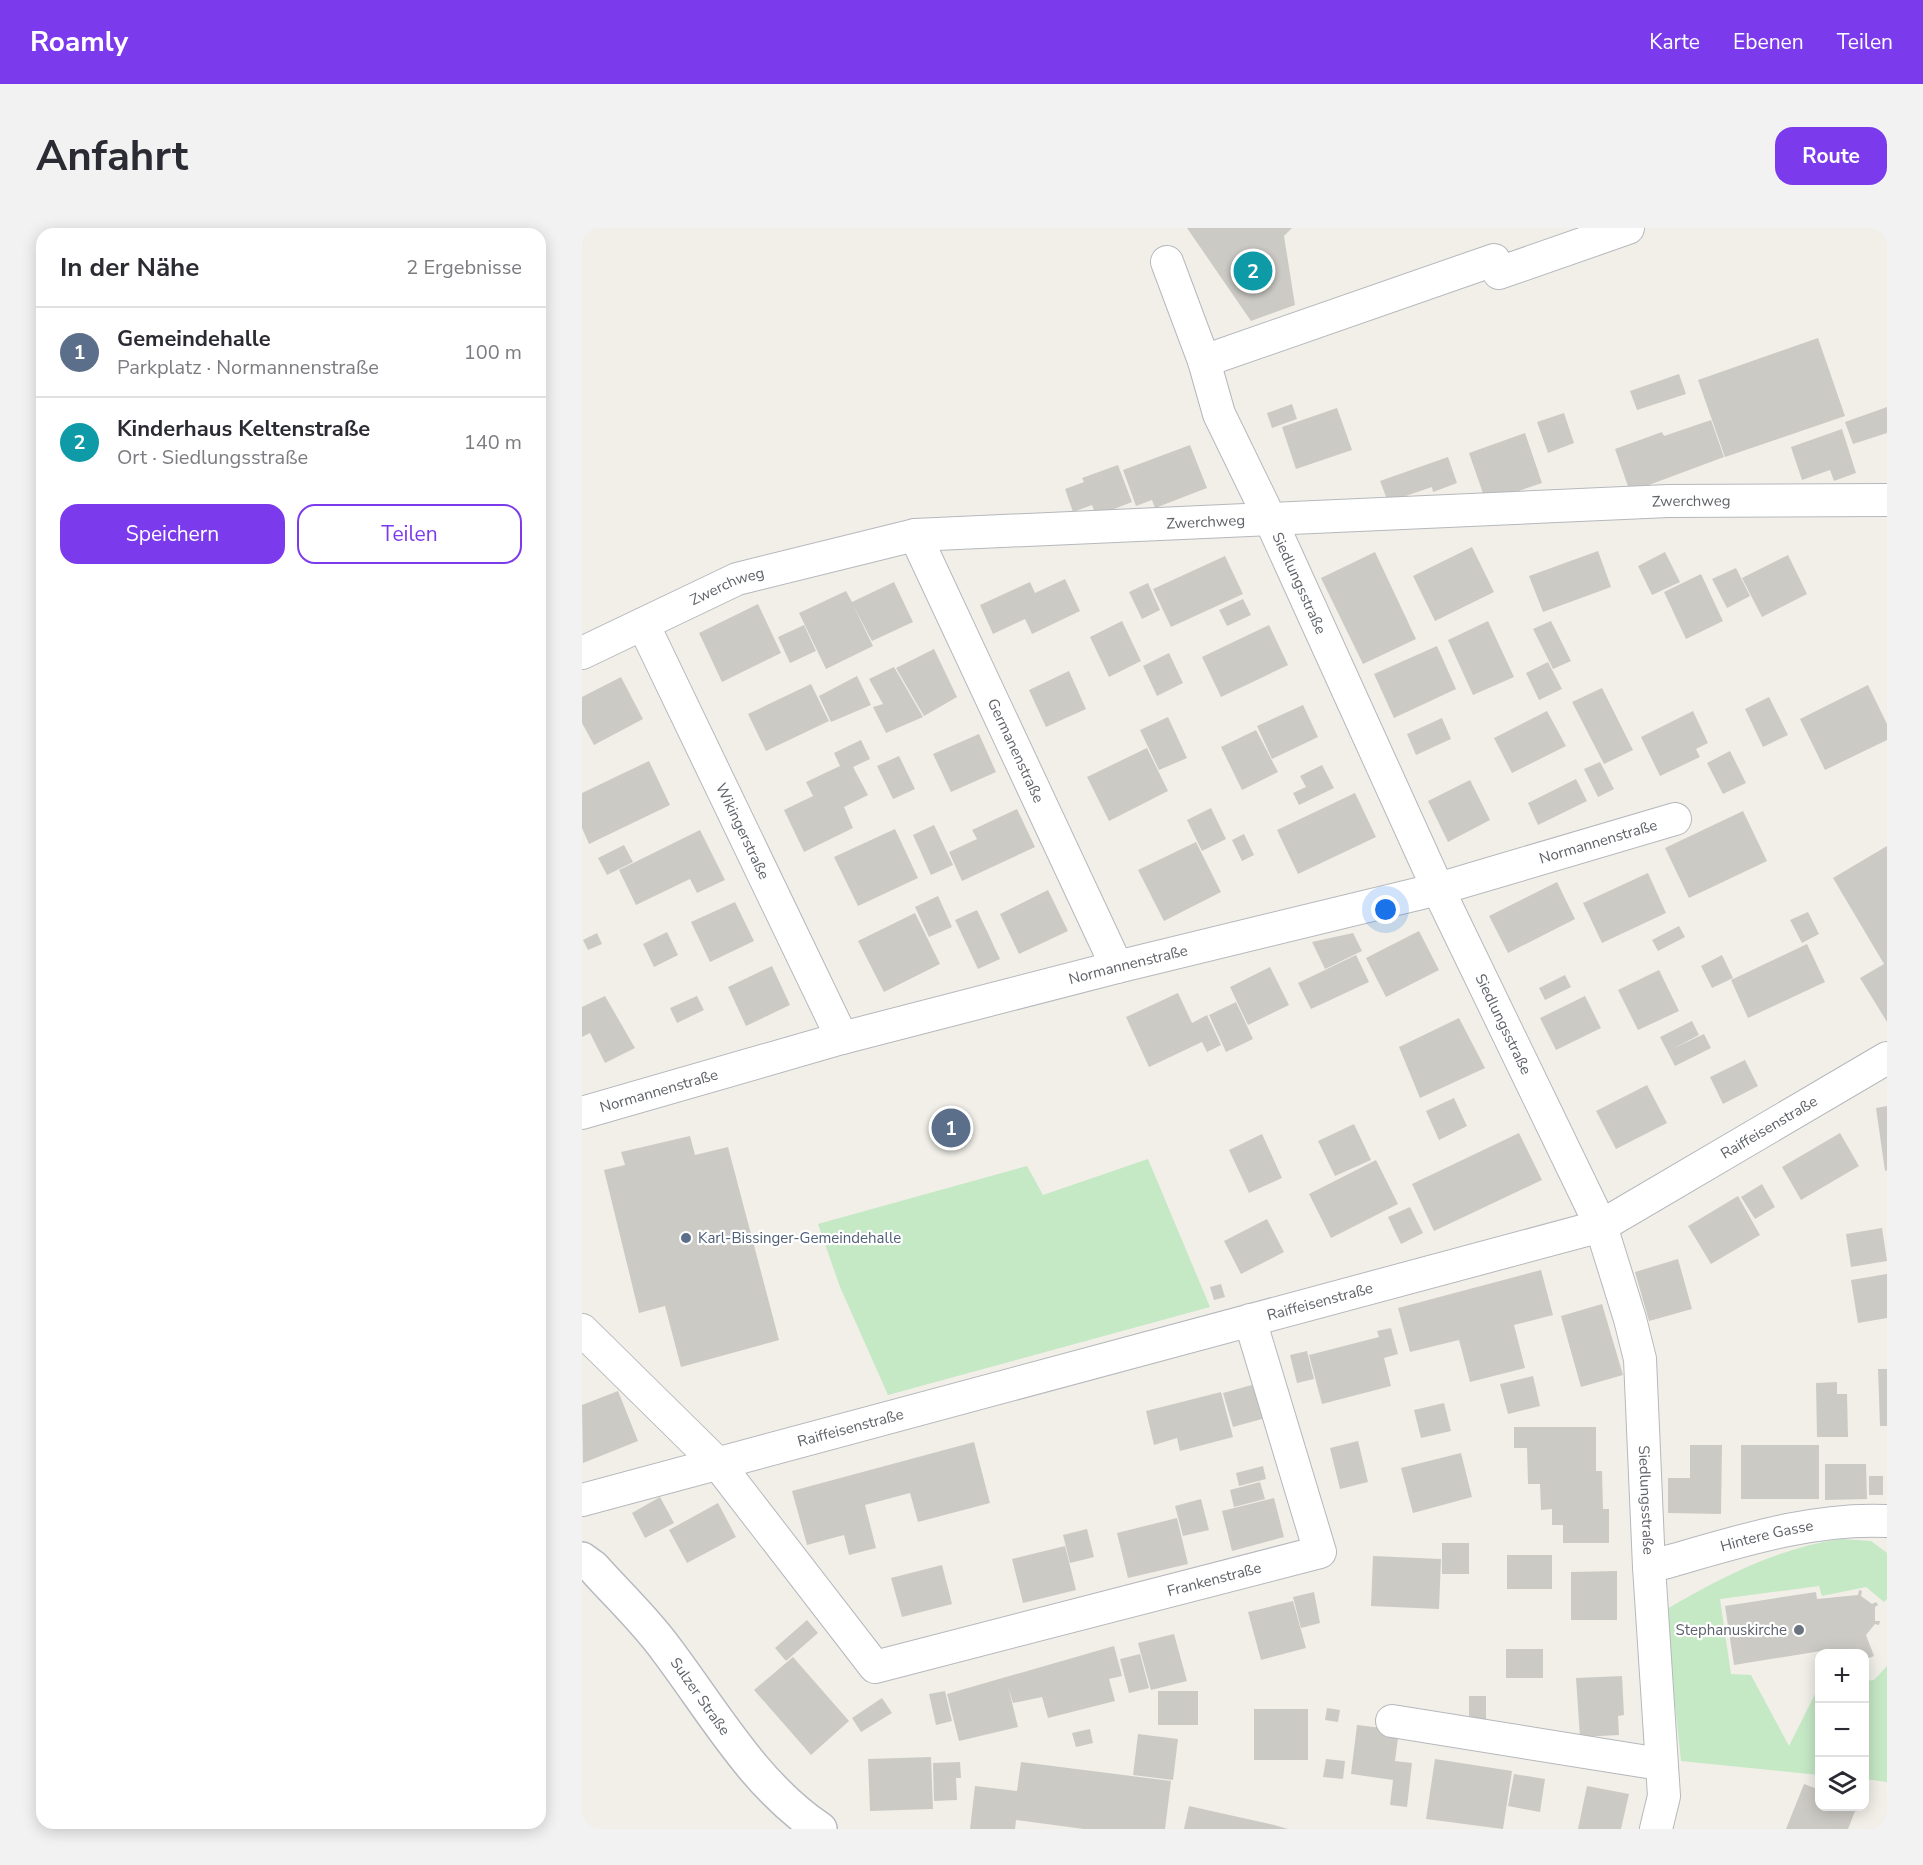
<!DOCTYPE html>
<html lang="de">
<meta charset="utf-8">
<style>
body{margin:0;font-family:"Nunito Sans",sans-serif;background:#f2f2f3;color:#2b2b33}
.controls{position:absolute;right:18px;bottom:18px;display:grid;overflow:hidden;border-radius:12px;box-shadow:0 3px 15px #0003}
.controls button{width:54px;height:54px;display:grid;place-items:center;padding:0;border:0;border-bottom:2px solid #e1e1e2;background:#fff;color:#2b2b33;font:30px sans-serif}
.you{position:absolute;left:804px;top:682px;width:21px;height:21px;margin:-15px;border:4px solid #fff;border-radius:50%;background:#1a73e8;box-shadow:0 0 0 9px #1a73e833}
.badge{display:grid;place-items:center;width:39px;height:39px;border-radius:50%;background:#7c3aed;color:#fff;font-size:20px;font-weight:700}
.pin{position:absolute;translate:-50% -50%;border:3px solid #fff;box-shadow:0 2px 6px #0006}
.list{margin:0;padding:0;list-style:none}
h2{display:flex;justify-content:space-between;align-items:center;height:78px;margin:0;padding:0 24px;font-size:26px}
h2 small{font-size:20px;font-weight:400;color:#7c7c81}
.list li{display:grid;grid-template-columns:39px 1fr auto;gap:18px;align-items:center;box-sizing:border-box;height:90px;padding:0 24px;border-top:2px solid #e1e1e2}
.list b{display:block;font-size:22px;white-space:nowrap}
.list p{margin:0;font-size:20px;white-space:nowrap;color:#7c7c81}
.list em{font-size:20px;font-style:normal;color:#7c7c81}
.actions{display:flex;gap:12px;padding:18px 24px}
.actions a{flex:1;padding:14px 0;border:2px solid #7c3aed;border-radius:18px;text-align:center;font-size:21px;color:#7c3aed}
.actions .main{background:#7c3aed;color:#fff}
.icon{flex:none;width:33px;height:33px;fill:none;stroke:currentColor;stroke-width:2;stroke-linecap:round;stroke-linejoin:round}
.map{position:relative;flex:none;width:1305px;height:1601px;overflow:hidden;border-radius:18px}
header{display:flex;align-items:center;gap:36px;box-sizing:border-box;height:84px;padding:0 30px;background:#7c3aed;color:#fff}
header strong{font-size:28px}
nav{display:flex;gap:33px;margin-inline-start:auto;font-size:21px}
.intro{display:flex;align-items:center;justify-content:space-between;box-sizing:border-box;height:144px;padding:0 36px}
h1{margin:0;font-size:42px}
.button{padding:15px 27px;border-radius:18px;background:#7c3aed;color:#fff;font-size:21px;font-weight:700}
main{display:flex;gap:36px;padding:0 36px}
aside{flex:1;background:#fff;border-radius:18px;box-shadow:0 3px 15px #0003}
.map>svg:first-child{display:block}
.green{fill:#c5e8c5}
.building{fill:#cccac5}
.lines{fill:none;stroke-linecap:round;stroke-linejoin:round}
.minor-casing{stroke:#b5b8bc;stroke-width:34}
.secondary-casing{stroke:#b6babf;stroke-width:36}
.minor{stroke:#fff;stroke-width:32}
.secondary{stroke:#fff;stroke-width:33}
.service-dot{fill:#5c6f8a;stroke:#fff;stroke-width:2}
.worship-dot{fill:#6b7280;stroke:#fff;stroke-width:2}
.labels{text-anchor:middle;stroke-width:4.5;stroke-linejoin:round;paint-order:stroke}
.street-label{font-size:15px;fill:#5f6368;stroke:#fff}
.service-label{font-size:15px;fill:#4e5e75;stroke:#fff;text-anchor:start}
.worship-label{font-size:15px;fill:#5b616d;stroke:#fff;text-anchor:end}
</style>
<header>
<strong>Roamly</strong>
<nav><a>Karte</a><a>Ebenen</a><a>Teilen</a></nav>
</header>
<div class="intro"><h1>Anfahrt</h1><a class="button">Route</a></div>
<main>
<aside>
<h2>In der Nähe<small>2 Ergebnisse</small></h2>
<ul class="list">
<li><span class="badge" style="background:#5c6f8a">1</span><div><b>Gemeindehalle</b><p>Parkplatz · Normannenstraße</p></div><em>100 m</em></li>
<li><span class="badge" style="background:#0f9aa8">2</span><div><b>Kinderhaus Keltenstraße</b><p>Ort · Siedlungsstraße</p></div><em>140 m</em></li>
</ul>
<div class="actions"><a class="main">Speichern</a><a>Teilen</a></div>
</aside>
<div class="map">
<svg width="1305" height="1601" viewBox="0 0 1305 1601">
<rect width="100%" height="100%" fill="#f1efe8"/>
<path class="green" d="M 566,931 L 628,1079 L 306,1167 L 258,1059 L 236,996 L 445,938 L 461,967 Z
M 1259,1311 L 1289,1313 L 1305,1325 L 1305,1371 L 1302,1374 L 1284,1359 L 1240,1368 L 1237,1358 L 1138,1371 L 1149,1446 L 1169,1447 L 1207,1518 L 1237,1458 L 1237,1547 L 1099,1533 L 1083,1382 C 1138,1350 1195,1320 1259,1311 Z
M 1305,1438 L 1305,1554 L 1283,1551 L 1282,1453 L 1292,1452 Z"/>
<path class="building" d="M 605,0 L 710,0 L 702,8 L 713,77 L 669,93 Z
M 1236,110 L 1263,188 L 1143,229 L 1116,152 Z
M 1097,146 L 1104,166 L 1055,182 L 1048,163 Z
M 710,176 L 715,191 L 690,200 L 685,185 Z
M 1305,179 L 1305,205 L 1271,216 L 1263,194 Z
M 755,180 L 770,222 L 714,241 L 700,199 Z
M 982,185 L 992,215 L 966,225 L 955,194 Z
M 1129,192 L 1142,229 L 1048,264 L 1033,221 L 1080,204 L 1082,208 Z
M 1260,201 L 1274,245 L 1252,253 L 1248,242 L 1220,252 L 1209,219 Z
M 943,205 L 960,255 L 904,274 L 887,225 Z
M 608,217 L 625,260 L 573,280 L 570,272 L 554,278 L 541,242 Z
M 866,229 L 875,255 L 851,264 L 850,259 L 806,274 L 798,253 Z
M 536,237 L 550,274 L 514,288 L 510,277 L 491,284 L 483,261 L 502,254 L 500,250 Z
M 890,319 L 912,364 L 853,393 L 831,348 Z
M 1016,323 L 1029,359 L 961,384 L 947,348 Z
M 793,324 L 834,411 L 781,436 L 739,350 Z
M 1083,324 L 1098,354 L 1070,367 L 1056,338 Z
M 1206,327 L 1225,366 L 1180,389 L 1160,350 Z
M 643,328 L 661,366 L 589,399 L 571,361 Z
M 1154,340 L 1168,368 L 1145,380 L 1130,351 Z
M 1119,346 L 1141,393 L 1104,411 L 1082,364 Z
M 483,351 L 498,383 L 450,406 L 443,391 L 411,406 L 398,377 L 448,354 L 453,365 Z
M 312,354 L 331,394 L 290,413 L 271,377 L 291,418 L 244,441 L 217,385 L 264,363 L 270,374 Z
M 566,355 L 578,382 L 560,391 L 547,364 Z
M 661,371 L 669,387 L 645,398 L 637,382 Z
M 176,376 L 199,425 L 140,454 L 117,405 Z
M 540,393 L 559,433 L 527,449 L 508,409 Z
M 906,393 L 932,449 L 891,467 L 866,412 Z
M 969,393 L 989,433 L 971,441 L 951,401 Z
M 222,397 L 234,423 L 208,435 L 196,409 Z
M 687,397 L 706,437 L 639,469 L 620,429 Z
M 855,418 L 874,461 L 812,490 L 792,446 Z
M 352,421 L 375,469 L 342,488 L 314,440 Z
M 587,425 L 601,455 L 575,468 L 561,438 Z
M 966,434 L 980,461 L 957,472 L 944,445 Z
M 312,439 L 341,489 L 304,505 L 291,479 L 301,476 L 287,451 Z
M 487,443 L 504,481 L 464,499 L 447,462 Z
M 275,448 L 289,477 L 249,494 L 237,468 Z
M 39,449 L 61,491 L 12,517 L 0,495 L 0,469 Z
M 229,456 L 247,493 L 184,523 L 166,486 Z
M 1286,457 L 1305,496 L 1305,512 L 1243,542 L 1218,491 Z
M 1020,460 L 1051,522 L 1022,536 L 990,474 Z
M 1187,469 L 1206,507 L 1181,519 L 1163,481 Z
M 721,477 L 736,509 L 690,531 L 675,498 Z
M 965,483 L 984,518 L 930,545 L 912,510 Z
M 1111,483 L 1126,515 L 1114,521 L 1118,529 L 1078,548 L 1059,509 Z
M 586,489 L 605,530 L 577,542 L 558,502 Z
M 860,490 L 869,511 L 834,527 L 825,506 Z
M 674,502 L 696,544 L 660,562 L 639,519 Z
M 397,506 L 414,544 L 369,564 L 351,526 Z
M 279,512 L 288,531 L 271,539 L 286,567 L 262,579 L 271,600 L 222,624 L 202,582 L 231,568 L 224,554 L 258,538 L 252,525 Z
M 565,520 L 586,563 L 527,593 L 505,549 Z
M 1148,523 L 1164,555 L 1141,566 L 1125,535 Z
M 317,528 L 333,561 L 311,571 L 295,538 Z
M 67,533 L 88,577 L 7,616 L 0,600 L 0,565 Z
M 1018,534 L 1032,561 L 1016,569 L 1002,541 Z
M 740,537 L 752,560 L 717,577 L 711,565 L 724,559 L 718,548 Z
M 994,551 L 1005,573 L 956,597 L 946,575 Z
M 888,552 L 908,592 L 866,614 L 846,573 Z
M 773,565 L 794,609 L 716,646 L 695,602 Z
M 629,580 L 644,611 L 620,623 L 605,592 Z
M 435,581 L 453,619 L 380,653 L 367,624 L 395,611 L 390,602 Z
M 1161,583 L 1185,633 L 1107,670 L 1083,620 Z
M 352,597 L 371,637 L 349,647 L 331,607 Z
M 313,601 L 336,650 L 276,678 L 252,629 Z
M 118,602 L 143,652 L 115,665 L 108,651 L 54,677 L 37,642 Z
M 662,606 L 672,627 L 660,633 L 650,612 Z
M 614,614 L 639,664 L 582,693 L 556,642 Z
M 42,617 L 51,634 L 25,647 L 16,630 Z
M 1305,618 L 1305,794 L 1278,750 L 1302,736 L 1251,650 Z
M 1066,645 L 1084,685 L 1020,715 L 1001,675 Z
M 975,654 L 993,691 L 926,725 L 907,688 Z
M 466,662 L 486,703 L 437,726 L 418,686 Z
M 356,668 L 370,699 L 347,709 L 333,679 Z
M 153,674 L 172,713 L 128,734 L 109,694 Z
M 395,682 L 418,731 L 396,741 L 373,692 Z
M 1226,684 L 1237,706 L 1220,715 L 1208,692 Z
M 333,685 L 358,736 L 302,764 L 276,713 Z
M 1097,698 L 1103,709 L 1076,723 L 1070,712 Z
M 837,703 L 857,742 L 804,769 L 784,730 Z
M 85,704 L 96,727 L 72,739 L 61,716 Z
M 15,705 L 20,716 L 6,722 L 1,712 Z
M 771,705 L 780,723 L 743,741 L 730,714 Z
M 1225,716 L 1243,754 L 1166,790 L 1149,752 Z
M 774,727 L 787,754 L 729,781 L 716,755 Z
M 1140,727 L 1151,750 L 1130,760 L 1119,738 Z
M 190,738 L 208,777 L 164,798 L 146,759 Z
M 688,739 L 707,777 L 666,797 L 648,759 Z
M 1077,742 L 1097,783 L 1056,802 L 1036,762 Z
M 983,747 L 989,759 L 963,772 L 957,760 Z
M 596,765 L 610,795 L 625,787 L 639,817 L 625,824 L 620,814 L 567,839 L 544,789 Z
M 23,768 L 53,820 L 23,835 L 8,805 L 0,809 L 0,779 Z
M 115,768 L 122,782 L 95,795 L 88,780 Z
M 1003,768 L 1019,800 L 974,822 L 958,790 Z
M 654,774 L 671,811 L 644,824 L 627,787 Z
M 877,790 L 903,840 L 838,870 L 817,819 Z
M 1110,793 L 1117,807 L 1090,821 L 1122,806 L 1129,820 L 1093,838 L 1078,809 Z
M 1163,832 L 1176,858 L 1141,876 L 1128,849 Z
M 1065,857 L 1085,895 L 1034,921 L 1014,883 Z
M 872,870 L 885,898 L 857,912 L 844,883 Z
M 1305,878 L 1305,942 L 1303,943 L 1294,880 Z
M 772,896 L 789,932 L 753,948 L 736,913 Z
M 937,905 L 960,952 L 852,1003 L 830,956 Z
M 1258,905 L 1277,938 L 1219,972 L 1200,939 Z
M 680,906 L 700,950 L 667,965 L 647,922 Z
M 108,908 L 113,927 L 146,919 L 197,1112 L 99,1139 L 83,1078 L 57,1085 L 22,942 L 43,937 L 39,924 Z
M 794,932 L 816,976 L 749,1010 L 727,966 Z
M 1180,956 L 1193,979 L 1173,991 L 1159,969 Z
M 1156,968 L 1178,1007 L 1129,1036 L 1106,998 Z
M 828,979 L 841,1005 L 819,1016 L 806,989 Z
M 685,991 L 702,1024 L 659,1046 L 642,1013 Z
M 1300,1000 L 1305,1033 L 1269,1039 L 1264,1006 Z
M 1096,1031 L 1110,1081 L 1067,1093 L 1053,1044 Z
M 959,1042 L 971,1087 L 932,1097 L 943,1140 L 888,1154 L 877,1112 L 828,1124 L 816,1080 Z
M 1305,1046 L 1305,1090 L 1276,1095 L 1269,1052 Z
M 639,1056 L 643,1069 L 632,1072 L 628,1059 Z
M 1020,1076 L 1041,1147 L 999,1159 L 979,1088 Z
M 809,1100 L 816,1126 L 802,1130 L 809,1158 L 740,1176 L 727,1127 L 797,1109 L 795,1103 Z
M 725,1123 L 732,1151 L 715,1155 L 708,1127 Z
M 1296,1141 L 1305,1141 L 1305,1198 L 1298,1198 Z
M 951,1148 L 958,1178 L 926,1186 L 918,1156 Z
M 1255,1154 L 1255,1166 L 1265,1166 L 1266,1209 L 1235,1209 L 1234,1155 Z
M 677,1155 L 687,1189 L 651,1199 L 641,1165 Z
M 36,1163 L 56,1213 L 1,1235 L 0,1177 Z
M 639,1164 L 651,1209 L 598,1223 L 595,1210 L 572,1217 L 564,1183 Z
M 862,1175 L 869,1203 L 839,1210 L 832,1182 Z
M 932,1199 L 1014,1199 L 1014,1243 L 1020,1243 L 1021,1281 L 1027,1281 L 1027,1315 L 981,1315 L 981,1297 L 970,1297 L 970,1281 L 959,1282 L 958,1256 L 946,1256 L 945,1220 L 932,1220 Z
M 776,1213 L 786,1254 L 758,1261 L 748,1220 Z
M 392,1214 L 408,1275 L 336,1294 L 328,1265 L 283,1277 L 294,1320 L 267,1327 L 262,1307 L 225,1317 L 210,1263 Z
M 1108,1217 L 1140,1217 L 1139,1286 L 1086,1285 L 1086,1250 L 1108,1250 Z
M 1159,1217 L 1237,1217 L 1237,1271 L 1159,1271 Z
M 879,1225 L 890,1269 L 831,1285 L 819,1240 Z
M 1243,1236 L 1284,1236 L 1285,1271 L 1243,1272 Z
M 681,1238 L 684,1251 L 657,1258 L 654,1245 Z
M 1287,1248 L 1301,1248 L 1301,1267 L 1287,1267 Z
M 678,1254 L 683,1271 L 652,1279 L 648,1262 Z
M 78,1269 L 92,1295 L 63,1310 L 50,1285 Z
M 692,1270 L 702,1309 L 650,1323 L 640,1283 Z
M 619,1271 L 627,1302 L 601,1308 L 593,1278 Z
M 136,1275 L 154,1309 L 105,1335 L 87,1302 Z
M 595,1290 L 606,1336 L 546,1350 L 535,1305 Z
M 505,1301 L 512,1329 L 488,1335 L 481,1307 Z
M 860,1315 L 887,1315 L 887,1346 L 860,1346 Z
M 483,1318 L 494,1362 L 441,1375 L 430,1331 Z
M 925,1327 L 970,1327 L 970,1361 L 925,1361 Z
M 791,1328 L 859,1331 L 857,1381 L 789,1378 Z
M 360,1337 L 370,1376 L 320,1389 L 309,1350 Z
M 1035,1343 L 1035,1392 L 989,1392 L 989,1344 Z
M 1277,1362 L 1280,1363 L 1279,1368 L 1290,1376 L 1294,1374 L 1296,1377 L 1293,1379 L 1293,1393 L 1298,1393 L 1297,1397 L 1293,1396 L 1284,1407 L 1292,1428 L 1282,1432 L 1282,1426 L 1239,1426 L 1239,1423 L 1152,1437 L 1143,1378 L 1234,1364 L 1235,1371 L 1276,1367 Z
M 732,1364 L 738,1395 L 719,1400 L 711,1369 Z
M 711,1373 L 724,1420 L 679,1432 L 666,1384 Z
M 225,1392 L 236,1405 L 204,1433 L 193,1420 Z
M 592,1406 L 605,1453 L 569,1462 L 556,1415 Z
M 532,1418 L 540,1448 L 527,1451 L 533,1473 L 466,1490 L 460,1469 L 431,1475 L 426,1458 L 436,1499 L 377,1513 L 365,1466 Z
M 924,1421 L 961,1421 L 961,1450 L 924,1450 Z
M 558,1426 L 567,1460 L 547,1465 L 538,1431 Z
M 211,1429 L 267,1493 L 229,1527 L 172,1462 Z
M 1040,1448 L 1042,1487 L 1036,1488 L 1037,1507 L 998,1509 L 994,1450 Z
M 363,1463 L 370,1493 L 354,1497 L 347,1466 Z
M 576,1463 L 616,1463 L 616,1497 L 576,1497 Z
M 887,1468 L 904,1468 L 904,1493 L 887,1493 Z
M 300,1470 L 310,1485 L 279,1504 L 270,1490 Z
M 745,1480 L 758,1482 L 756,1494 L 743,1492 Z
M 672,1481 L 726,1481 L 726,1532 L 672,1532 Z
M 775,1497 L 817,1502 L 813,1533 L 830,1535 L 825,1579 L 808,1577 L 811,1552 L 769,1546 Z
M 508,1501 L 511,1515 L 494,1519 L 490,1505 Z
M 556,1506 L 596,1511 L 591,1552 L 551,1547 Z
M 349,1529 L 351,1581 L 288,1583 L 286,1531 Z
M 744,1531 L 763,1533 L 761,1551 L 741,1549 Z
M 853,1531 L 930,1543 L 921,1601 L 844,1591 Z
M 378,1534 L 379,1550 L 374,1550 L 375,1572 L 352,1573 L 351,1535 Z
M 439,1534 L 589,1553 L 583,1601 L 502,1601 L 434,1592 L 433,1601 L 388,1601 L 393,1558 L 435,1563 Z
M 932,1546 L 963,1551 L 958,1584 L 926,1578 Z
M 1222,1556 L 1238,1562 L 1238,1578 L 1275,1578 L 1266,1601 L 1204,1601 Z
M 1005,1558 L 1047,1566 L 1039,1601 L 996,1601 Z
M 607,1578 L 692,1597 L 706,1601 L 602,1601 Z"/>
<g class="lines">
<defs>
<g id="minor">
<path id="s1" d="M 585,34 L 622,133 L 637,186 L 689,293 L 856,661 L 1019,998 L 1048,1091 L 1058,1131 L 1067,1339 L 1082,1568 L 1074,1601"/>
<path d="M 622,133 L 912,32 L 917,45 L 1046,0"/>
<path id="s2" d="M 333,307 L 535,739"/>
<path id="s3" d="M 61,396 L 260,810"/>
<path id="s4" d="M 0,425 L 155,351 L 333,307 L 1086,273 L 1305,272"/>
<path id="s5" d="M 0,885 L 260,810 L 535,739 L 856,661 L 1093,591"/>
<path id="s6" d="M 0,1102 L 137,1237 L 293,1439 L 738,1324 L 668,1092"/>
<path id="s7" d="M 0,1272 L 1019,998 L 1305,830"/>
<path id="s8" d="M 1067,1339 C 1144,1318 1224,1289 1305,1293"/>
<path d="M 810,1493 L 1078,1536"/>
</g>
<g id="secondary">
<path id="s9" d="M 0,1331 L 11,1339 C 35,1366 63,1392 84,1421 C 131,1483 172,1557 238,1601"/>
</g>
</defs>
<use href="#minor" class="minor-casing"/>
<use href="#secondary" class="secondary-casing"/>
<use href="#minor" class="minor"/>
<use href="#secondary" class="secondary"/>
</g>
<circle class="service-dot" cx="104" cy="1010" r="6"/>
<circle class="worship-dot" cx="1217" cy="1402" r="6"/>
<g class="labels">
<g class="street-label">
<text dy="5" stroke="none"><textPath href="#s4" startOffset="1132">Zwerchweg</textPath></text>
<text dy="5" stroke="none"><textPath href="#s4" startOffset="646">Zwerchweg</textPath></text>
<text dy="5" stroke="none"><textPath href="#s1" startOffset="348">Siedlungsstraße</textPath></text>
<text dy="5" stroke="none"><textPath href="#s4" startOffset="160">Zwerchweg</textPath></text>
<text dy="5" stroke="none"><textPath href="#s2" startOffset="238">Germanenstraße</textPath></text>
<text dy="5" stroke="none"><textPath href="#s3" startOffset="230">Wikingerstraße</textPath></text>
<text dy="5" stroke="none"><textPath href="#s5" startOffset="1052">Normannenstraße</textPath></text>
<text dy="5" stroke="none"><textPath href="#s5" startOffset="566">Normannenstraße</textPath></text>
<text dy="5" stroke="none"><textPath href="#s1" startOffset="834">Siedlungsstraße</textPath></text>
<text dy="5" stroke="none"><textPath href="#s5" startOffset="80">Normannenstraße</textPath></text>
<text dy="5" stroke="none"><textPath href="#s7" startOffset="1250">Raiffeisenstraße</textPath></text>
<text dy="5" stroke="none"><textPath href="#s7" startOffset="764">Raiffeisenstraße</textPath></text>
<text dy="5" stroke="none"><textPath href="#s7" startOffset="278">Raiffeisenstraße</textPath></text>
<text dy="5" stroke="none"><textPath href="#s1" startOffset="1338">Siedlungsstraße</textPath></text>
<text dy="5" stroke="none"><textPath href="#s8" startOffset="122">Hintere Gasse</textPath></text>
<text dy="5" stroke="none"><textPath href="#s6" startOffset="798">Frankenstraße</textPath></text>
<text dy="5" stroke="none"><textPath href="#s9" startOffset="182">Sulzer Straße</textPath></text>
</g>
<g class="service-label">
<text x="116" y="1015">Karl-Bissinger-Gemeindehalle</text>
</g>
<g class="worship-label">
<text x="1205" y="1407">Stephanuskirche</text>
</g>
</g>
</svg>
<div class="controls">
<button>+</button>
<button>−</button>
<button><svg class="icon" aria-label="layers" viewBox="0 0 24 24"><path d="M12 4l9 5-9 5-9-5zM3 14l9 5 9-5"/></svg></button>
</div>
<div class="you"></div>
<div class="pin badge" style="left:369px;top:900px;background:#5c6f8a">1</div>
<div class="pin badge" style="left:671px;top:43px;background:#0f9aa8">2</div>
</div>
</main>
